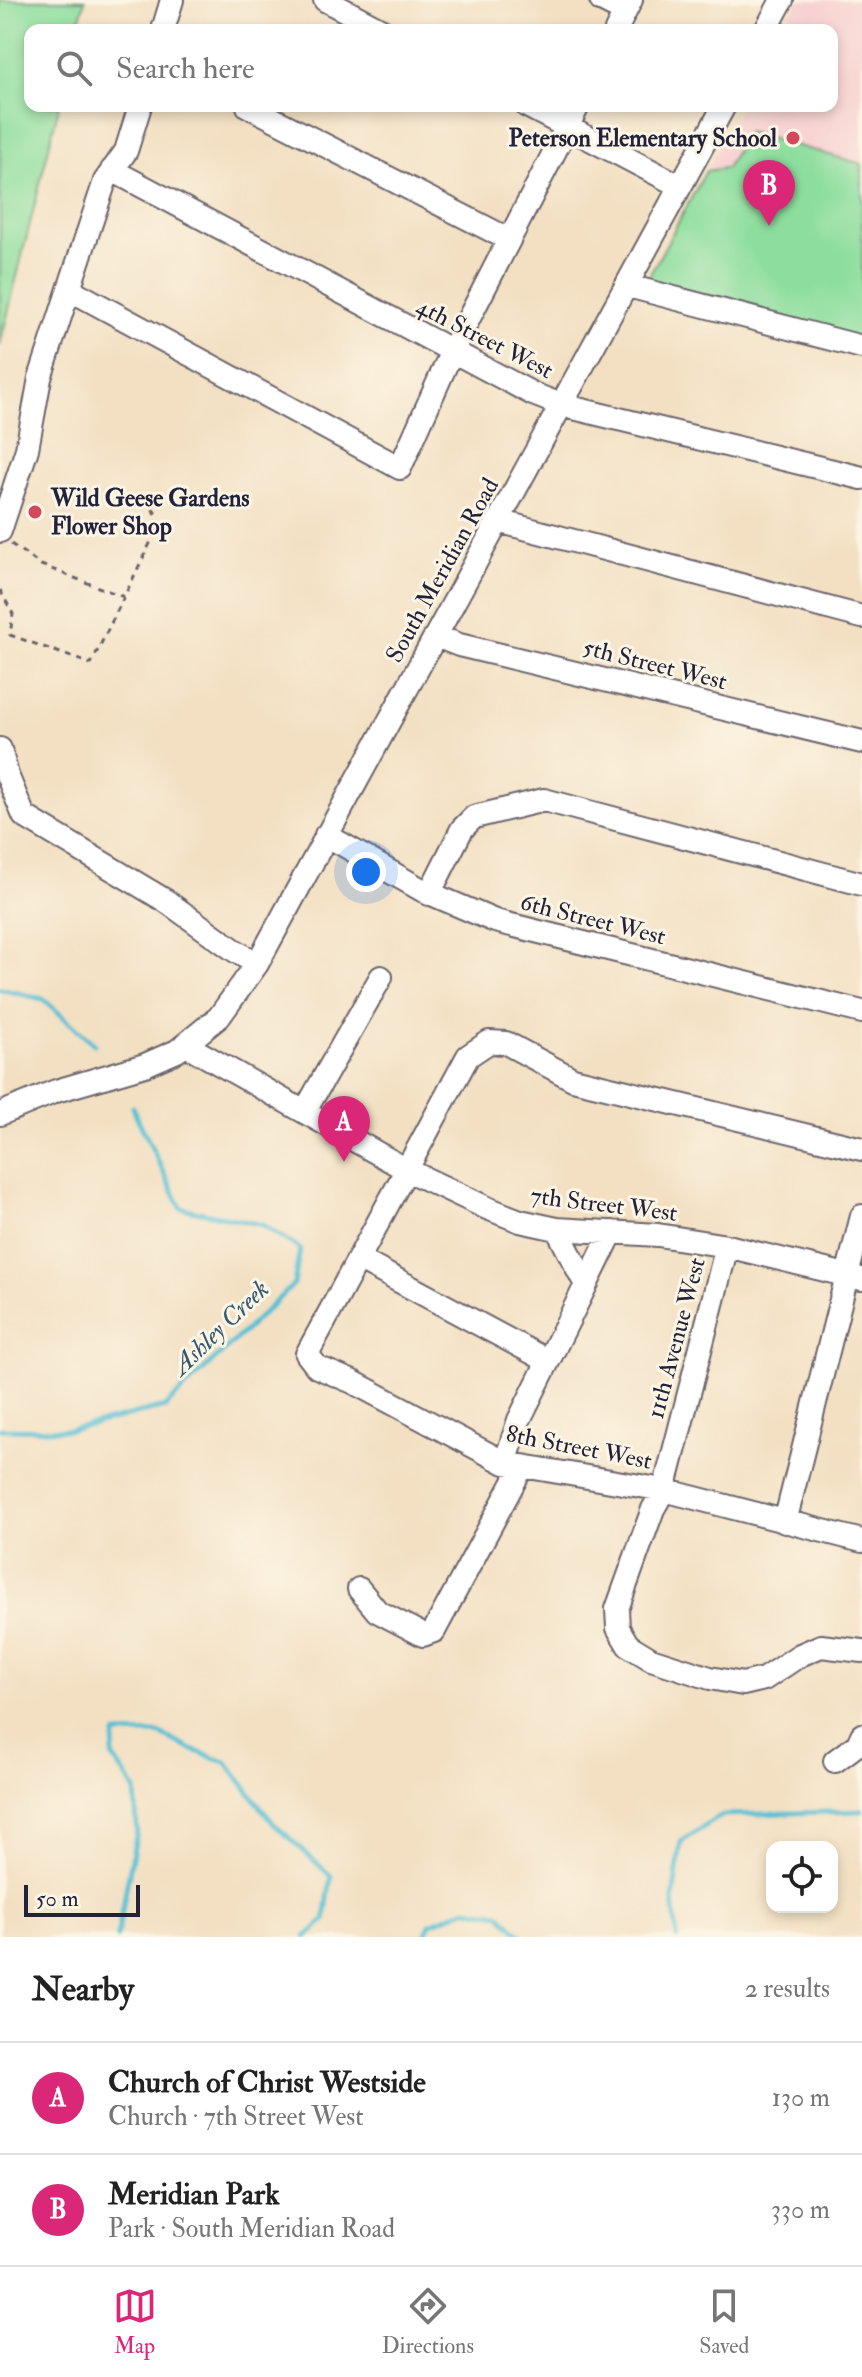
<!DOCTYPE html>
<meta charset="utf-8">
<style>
body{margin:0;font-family:"IM FELL Double Pica",serif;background:#f2f2f2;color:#222}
.controls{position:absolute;right:24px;bottom:24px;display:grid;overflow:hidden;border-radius:16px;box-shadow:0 4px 12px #0003}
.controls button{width:72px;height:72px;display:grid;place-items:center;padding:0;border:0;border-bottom:2px solid #e0e0e0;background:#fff;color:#222;font:40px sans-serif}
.scale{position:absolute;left:24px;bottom:20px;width:116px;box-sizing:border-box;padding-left:8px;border:4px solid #22223b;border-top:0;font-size:22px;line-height:28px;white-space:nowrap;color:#22223b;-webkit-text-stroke:6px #fcf5e5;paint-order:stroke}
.you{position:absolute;left:366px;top:872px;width:28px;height:28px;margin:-20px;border:6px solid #fff;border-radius:50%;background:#1a73e8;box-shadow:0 0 0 12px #1a73e833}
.badge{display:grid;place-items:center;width:52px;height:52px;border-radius:50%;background:#db2777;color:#fff;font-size:26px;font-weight:700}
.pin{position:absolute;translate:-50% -66px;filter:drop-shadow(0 2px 4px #0008)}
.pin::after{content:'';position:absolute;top:42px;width:28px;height:24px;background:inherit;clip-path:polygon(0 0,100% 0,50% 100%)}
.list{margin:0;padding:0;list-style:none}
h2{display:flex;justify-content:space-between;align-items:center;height:104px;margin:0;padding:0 32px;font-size:34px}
h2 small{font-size:26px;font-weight:400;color:#767676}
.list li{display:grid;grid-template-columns:52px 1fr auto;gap:24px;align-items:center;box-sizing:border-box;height:112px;padding:0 32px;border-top:2px solid #e0e0e0}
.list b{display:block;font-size:30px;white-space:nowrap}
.list p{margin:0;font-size:26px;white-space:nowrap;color:#767676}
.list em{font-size:26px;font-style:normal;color:#767676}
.icon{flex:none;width:44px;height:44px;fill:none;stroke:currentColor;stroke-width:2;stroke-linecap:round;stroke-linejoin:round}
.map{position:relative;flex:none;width:862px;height:1937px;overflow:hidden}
.search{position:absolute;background:#fff;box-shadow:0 4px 12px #0003;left:24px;right:24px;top:24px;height:88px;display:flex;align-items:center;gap:20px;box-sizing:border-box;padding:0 28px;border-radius:16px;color:#767676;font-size:30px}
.sheet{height:328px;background:#fff}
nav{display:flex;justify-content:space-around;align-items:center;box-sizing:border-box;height:112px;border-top:2px solid #e0e0e0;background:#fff;font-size:22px;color:#767676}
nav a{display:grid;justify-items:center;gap:4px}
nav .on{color:#db2777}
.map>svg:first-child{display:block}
.built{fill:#f7cfd0}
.green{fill:#8dde9e;stroke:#58806c;stroke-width:2}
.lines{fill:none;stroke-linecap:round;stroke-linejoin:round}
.stream{stroke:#56bfd3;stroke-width:5}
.minor-casing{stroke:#6b646b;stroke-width:26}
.path{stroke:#6b646b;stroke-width:3;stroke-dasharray:6 6;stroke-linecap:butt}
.minor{stroke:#fff;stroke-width:22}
.poi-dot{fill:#d1495b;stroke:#fcf5e5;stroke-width:3}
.labels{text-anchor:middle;stroke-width:6;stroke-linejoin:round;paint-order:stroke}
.poi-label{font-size:24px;font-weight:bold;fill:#22223b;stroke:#fcf5e5;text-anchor:end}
.street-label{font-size:24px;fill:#22223b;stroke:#fcf5e5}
.water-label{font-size:26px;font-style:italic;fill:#345970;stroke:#fcf5e5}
</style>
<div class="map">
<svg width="862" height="1937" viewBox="0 0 862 1937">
<rect width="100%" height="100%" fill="#fcf5e5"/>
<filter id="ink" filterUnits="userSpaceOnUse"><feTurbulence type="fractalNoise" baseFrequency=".0125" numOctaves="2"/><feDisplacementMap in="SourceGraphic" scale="16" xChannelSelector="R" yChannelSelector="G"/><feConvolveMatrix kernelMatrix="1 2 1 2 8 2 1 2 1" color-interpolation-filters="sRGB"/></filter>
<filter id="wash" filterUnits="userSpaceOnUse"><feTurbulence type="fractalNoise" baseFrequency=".006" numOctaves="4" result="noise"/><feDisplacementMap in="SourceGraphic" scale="32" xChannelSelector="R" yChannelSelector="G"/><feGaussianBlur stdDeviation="1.8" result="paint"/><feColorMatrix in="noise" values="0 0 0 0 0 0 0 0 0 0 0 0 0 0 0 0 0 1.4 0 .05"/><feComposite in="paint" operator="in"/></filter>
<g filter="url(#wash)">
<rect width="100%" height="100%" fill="#f3e0c3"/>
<path class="built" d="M 799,0 L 862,0 L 862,339 L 647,280 L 741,106 L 832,106 L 832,30 L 782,30 Z"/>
<path class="green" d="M 0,0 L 85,0 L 77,30 L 30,30 L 30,106 L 59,106 L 0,345 Z
M 747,132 L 862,164 L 862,339 L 647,280 L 706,171 L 726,168 Z"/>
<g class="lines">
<path class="stream" d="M 0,989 L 43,999 L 94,1044
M 0,1429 L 70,1430 L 165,1407 L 294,1284 L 300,1249 L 263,1225 L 181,1208 L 132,1107
M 117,1937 L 137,1831 L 135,1789 L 112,1756 L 116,1734 L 159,1733 L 190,1749 L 226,1762 L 274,1824 L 331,1876 L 325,1920 L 306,1937
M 425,1937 L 430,1924 L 466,1909 L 500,1914 L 523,1937
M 677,1937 L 673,1899 L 681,1842 L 722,1815 L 862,1811"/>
</g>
</g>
<g filter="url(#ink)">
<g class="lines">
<defs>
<path id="minor" d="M 325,0 L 382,30
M 601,0 L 625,12
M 163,30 L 172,0
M 616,30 L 631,0
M 766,30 L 782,0
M 248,106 L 508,239
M 527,106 L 680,186
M 112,170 L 533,394 L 561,405 L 862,478
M 628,286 L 862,347
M 69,289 L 400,468 L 452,351 L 578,106
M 498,521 L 862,617
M 0,531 L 27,449 L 40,378 L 69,289 L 105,181 L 126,151 L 140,106
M 436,636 L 459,645 L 862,742
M 0,749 L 7,775 L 24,816 L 166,901 L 234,950 L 257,964
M 326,835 L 422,890 L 495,921 L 862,1012
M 429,894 L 462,829 L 474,817 L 544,800 L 862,884
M 186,1045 L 407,1170 L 487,1208 L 520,1221 L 557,1229 L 658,1235 L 727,1246 L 862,1279
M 305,1111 L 381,977
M 0,1114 L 56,1091 L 145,1065 L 177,1051 L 219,1017 L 257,964 L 724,106
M 862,1149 L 573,1079 L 506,1043 L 489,1042 L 468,1056 L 307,1354 L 317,1367 L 353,1382 L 505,1463 L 664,1490 L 862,1541
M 727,1246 L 664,1490 L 653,1509 L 617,1609 L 618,1628 L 628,1645 L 651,1659 L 710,1678 L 743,1684 L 764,1679 L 800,1655 L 821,1646 L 862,1651
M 360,1260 L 548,1361
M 586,1285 L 612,1232
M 505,1463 L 519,1420 L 586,1285 L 557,1229
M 785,1522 L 862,1216
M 359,1589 L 377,1611 L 423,1635 L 434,1631 L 522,1467
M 835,1761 L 858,1744 L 862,1735"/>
</defs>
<use href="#minor" class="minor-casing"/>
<path class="path" d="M 11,544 L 41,565 L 124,597 L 157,529 L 155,512 L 137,494
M 0,590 L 13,614 L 10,635 L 91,664 L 124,597"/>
<use href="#minor" class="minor"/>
</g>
</g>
<g class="poi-dot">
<circle cx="793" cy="138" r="8"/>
<circle cx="35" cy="512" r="8"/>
</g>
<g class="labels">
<g class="poi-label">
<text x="777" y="146">Peterson Elementary School</text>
<text x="51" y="506" text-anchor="start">Wild Geese Gardens<tspan x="51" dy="28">Flower Shop</tspan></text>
</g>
<g class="street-label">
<text transform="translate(485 338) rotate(27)" y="8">4th Street West</text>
<text transform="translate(442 570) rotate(-61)" y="8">South Meridian Road</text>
<text transform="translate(655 664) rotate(14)" y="8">5th Street West</text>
<text transform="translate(593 919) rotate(14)" y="8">6th Street West</text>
<text transform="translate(604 1204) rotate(7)" y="8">7th Street West</text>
<text transform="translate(676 1338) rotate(-75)" y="8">11th Avenue West</text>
<text transform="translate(579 1447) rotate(11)" y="8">8th Street West</text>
</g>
<g class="water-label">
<text transform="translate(220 1327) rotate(-44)" y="9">Ashley Creek</text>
</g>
</g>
</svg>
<div class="controls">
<button><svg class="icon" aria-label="locate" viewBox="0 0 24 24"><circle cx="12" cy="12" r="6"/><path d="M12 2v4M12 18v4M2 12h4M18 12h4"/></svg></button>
</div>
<div class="scale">50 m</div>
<div class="you"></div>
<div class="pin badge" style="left:344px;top:1162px">A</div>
<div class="pin badge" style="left:769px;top:226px">B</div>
<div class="search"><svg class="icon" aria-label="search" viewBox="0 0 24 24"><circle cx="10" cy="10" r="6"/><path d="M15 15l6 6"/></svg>Search here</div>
</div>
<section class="sheet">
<h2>Nearby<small>2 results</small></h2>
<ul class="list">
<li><span class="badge">A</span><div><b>Church of Christ Westside</b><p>Church · 7th Street West</p></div><em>130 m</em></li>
<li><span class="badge">B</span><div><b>Meridian Park</b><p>Park · South Meridian Road</p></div><em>330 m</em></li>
</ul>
</section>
<nav>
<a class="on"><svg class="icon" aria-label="map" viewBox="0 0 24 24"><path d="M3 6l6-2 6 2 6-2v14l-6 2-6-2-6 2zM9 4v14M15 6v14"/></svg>Map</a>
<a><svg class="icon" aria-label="directions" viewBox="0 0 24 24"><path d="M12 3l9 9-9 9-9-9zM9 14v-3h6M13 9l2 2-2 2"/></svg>Directions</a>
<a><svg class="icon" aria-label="saved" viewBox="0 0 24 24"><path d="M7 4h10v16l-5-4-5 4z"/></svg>Saved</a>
</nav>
